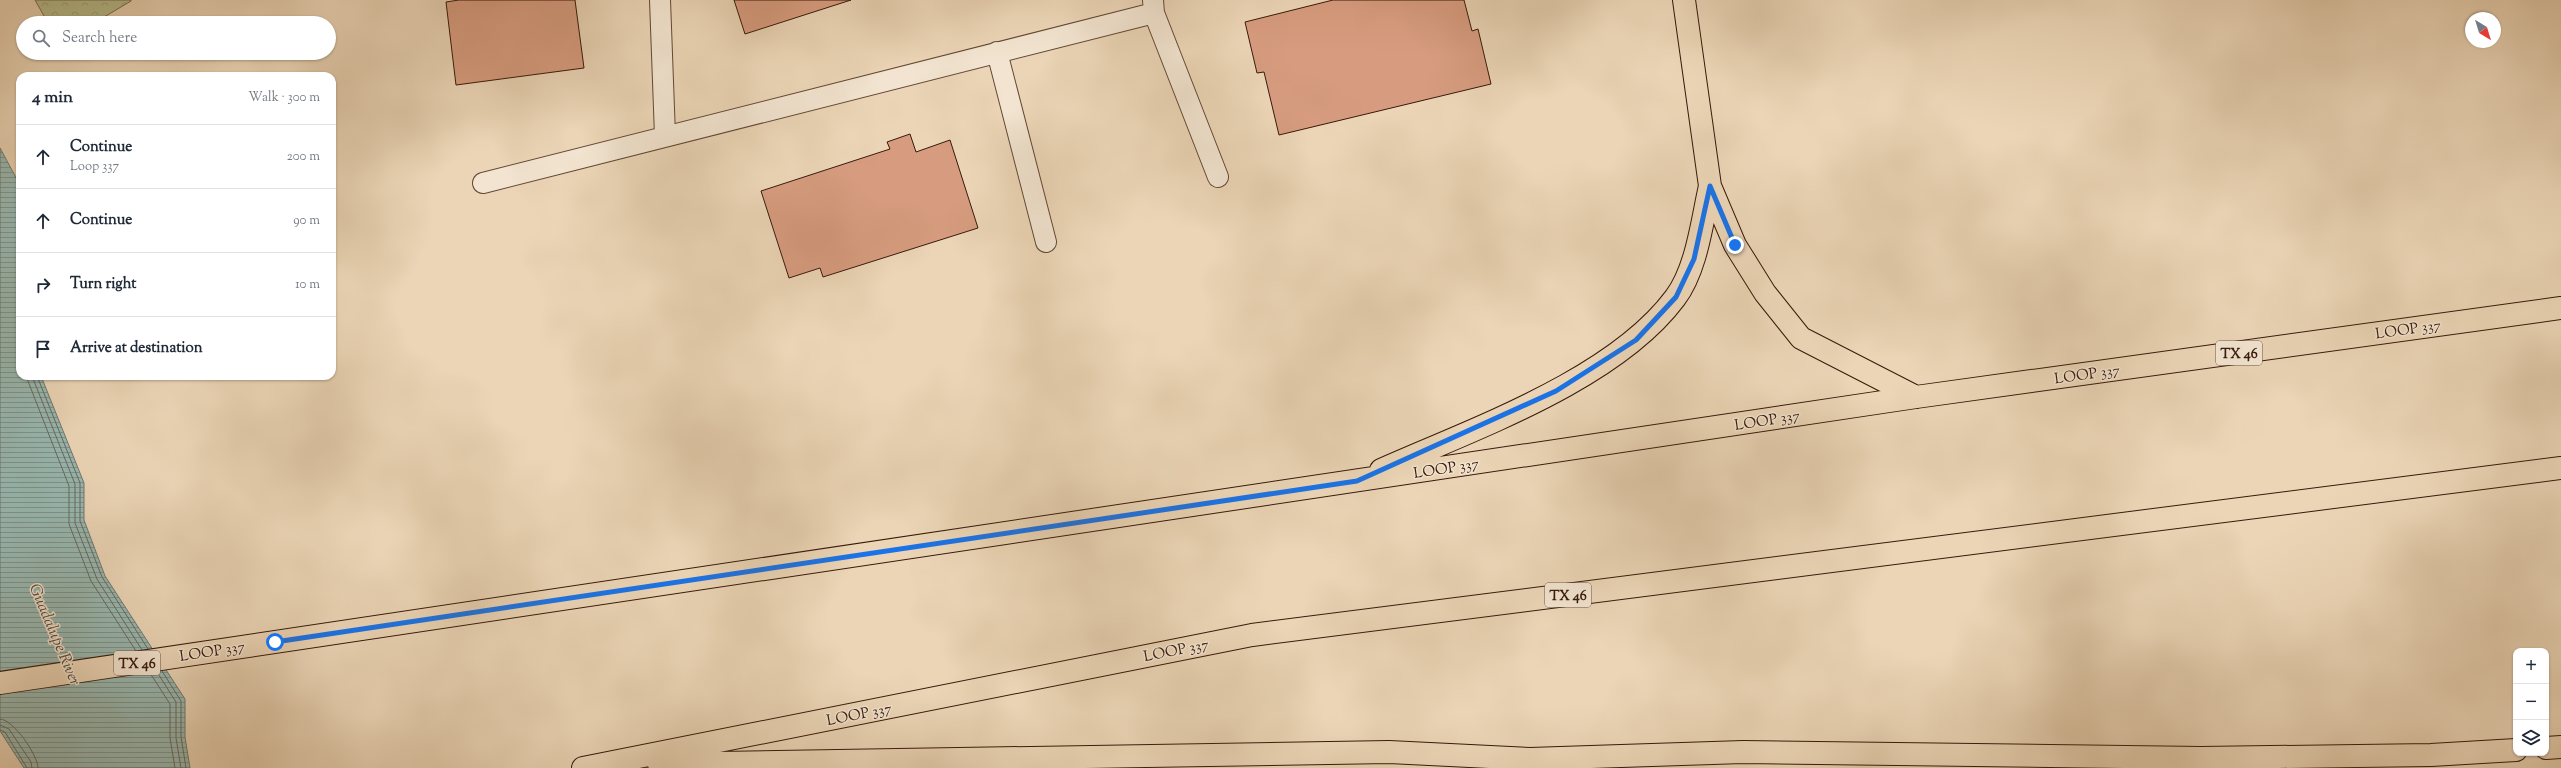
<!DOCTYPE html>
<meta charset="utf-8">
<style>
body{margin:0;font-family:"Sorts Mill Goudy",serif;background:#f2f2f3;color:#1f2937}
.controls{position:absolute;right:12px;bottom:12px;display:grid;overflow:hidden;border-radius:8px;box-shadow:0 1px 3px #0004}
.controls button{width:36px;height:36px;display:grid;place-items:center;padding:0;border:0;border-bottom:1px solid #e0e1e3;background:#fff;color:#1f2937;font:20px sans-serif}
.compass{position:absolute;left:2465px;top:12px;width:36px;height:36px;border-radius:50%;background:#fff;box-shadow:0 1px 3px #0004;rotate:142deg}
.stop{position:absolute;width:12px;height:12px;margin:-9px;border:3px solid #1a73e8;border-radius:50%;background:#fff}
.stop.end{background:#1a73e8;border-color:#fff;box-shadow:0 1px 4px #0008}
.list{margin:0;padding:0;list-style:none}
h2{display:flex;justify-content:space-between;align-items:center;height:52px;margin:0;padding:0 16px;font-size:17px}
h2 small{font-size:13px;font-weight:400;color:#747a83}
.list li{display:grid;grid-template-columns:26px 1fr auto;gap:12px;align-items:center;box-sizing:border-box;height:64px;padding:0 16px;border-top:1px solid #e0e1e3}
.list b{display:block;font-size:15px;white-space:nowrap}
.list p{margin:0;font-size:13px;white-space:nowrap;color:#747a83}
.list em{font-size:13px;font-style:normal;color:#747a83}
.icon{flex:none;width:22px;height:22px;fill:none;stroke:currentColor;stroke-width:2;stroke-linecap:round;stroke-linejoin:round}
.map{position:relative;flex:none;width:2561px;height:768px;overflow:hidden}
.search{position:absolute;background:#fff;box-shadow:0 1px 3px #0004;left:16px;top:16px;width:320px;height:44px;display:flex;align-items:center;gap:10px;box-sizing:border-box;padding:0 14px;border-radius:22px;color:#747a83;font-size:15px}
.panel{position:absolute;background:#fff;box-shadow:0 1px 3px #0004;left:16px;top:72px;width:320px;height:308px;border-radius:12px}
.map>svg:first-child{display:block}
.forest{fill:url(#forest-crowns);stroke:#776b4c}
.water{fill:url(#water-rules);stroke:#71786f}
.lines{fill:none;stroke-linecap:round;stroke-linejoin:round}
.shore{stroke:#68685e;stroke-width:1}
.building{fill:#d79c7f;stroke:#37190b}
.service-casing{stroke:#644836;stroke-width:22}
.primary-casing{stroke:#37190b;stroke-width:24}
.service{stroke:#f2e4d0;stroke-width:20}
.primary{stroke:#ebd5b6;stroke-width:22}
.route{stroke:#1a73e8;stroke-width:5}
.labels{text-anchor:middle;stroke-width:3;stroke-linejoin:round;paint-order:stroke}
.shield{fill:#f2e4d0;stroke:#6f5646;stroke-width:1}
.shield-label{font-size:14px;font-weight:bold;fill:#37190b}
.street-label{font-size:15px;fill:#37190b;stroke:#f2e4d0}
.water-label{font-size:16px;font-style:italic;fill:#54493d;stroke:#f2e4d0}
</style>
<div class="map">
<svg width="2561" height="768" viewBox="0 0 2561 768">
<defs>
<pattern id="forest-crowns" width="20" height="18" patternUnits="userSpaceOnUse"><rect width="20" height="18" fill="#b7bd8e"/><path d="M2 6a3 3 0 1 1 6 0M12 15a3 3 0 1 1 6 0" fill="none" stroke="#9ea279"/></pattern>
<pattern id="water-rules" width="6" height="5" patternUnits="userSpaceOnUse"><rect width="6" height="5" fill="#98b8b1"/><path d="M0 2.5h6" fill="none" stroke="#7d958e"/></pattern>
</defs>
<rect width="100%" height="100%" fill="#ebd5b6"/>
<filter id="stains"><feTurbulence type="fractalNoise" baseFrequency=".005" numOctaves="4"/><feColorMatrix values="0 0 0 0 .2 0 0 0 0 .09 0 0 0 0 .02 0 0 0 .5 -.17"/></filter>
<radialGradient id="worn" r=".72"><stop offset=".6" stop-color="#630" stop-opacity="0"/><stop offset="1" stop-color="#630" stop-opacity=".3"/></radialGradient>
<path class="forest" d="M 35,0 L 131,0 L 131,1 L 94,23 L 48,23 Z"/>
<path class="water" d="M 0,148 L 20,185 L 20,376 L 41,376 L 84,483 L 84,520 L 105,576 L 185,699 L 185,737 L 190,768 L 24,768 L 0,731 Z"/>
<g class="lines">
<path class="shore" d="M 26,376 L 69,486 L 69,524 L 91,581 L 136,651
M 32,376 L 75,484 L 75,523 L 97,579 L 142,650
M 37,376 L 80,483 L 80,521 L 102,577 L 148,649
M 162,671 L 181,701 L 181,737 L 186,768
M 157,672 L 176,702 L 176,738 L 181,768
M 150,673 L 170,704 L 170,738 L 175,768
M 0,719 C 13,719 38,755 38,768
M 0,725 L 9,729 L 31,762 L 32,768
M 0,730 L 5,732 L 27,768"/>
</g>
<path class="building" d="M 459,0 L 575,0 L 584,68 L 456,85 L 446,2 Z
M 734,0 L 851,0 L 745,34 Z
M 1333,0 L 1464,0 L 1472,31 L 1478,29 L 1491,84 L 1279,135 L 1264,72 L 1257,73 L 1245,22 Z
M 910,134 L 916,152 L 950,140 L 978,228 L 823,277 L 820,268 L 789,278 L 761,191 L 890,149 L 887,142 Z"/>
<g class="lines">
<defs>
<path id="service" d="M 660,0 L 665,136
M 1154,13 L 1218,177
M 997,52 L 1046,242
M 483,183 L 1154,13 L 1153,0"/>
<path id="primary" d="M 1684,0 L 1710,186 L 1735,245 L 1765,293 L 1801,338 L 1916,397
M 1381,470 C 1473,429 1614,380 1675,298 C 1697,269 1702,221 1710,186
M 0,683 L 1916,397 L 2561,308
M 2546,748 L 2561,747
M 659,764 L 1389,752 L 1530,759 L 1743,752 L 2201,758 L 2431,755 L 2516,750
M 583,768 L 1252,635 L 2561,468"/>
</defs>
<use href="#service" class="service-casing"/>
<use href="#primary" class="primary-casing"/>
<use href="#service" class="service"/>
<use href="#primary" class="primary"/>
</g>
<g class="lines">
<path class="route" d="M 275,642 L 1357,481 L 1556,391 L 1636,340 L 1676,297 L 1694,259 L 1710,186 L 1735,245"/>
</g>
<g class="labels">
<g class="shield">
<rect x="2216" y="341" width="46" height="24" rx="3"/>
<rect x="1545" y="583" width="46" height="24" rx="3"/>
<rect x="114" y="651" width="46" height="24" rx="3"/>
</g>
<g class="shield-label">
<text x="2239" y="358">TX 46</text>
<text x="1568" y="600">TX 46</text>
<text x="137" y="668">TX 46</text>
</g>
<g class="street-label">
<text transform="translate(2408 329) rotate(-8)" y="5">LOOP 337</text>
<text transform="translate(2087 374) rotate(-8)" y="5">LOOP 337</text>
<text transform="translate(1767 420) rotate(-9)" y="5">LOOP 337</text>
<text transform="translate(1446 468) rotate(-9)" y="5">LOOP 337</text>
<text transform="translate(1176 650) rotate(-11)" y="5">LOOP 337</text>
<text transform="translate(212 651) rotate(-9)" y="5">LOOP 337</text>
<text transform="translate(859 714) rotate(-11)" y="5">LOOP 337</text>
</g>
<g class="water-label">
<text transform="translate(56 634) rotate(67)" y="6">Guadalupe River</text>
</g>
</g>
<rect width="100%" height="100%" filter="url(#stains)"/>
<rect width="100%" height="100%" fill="url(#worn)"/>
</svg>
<div class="controls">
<button>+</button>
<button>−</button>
<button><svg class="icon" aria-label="layers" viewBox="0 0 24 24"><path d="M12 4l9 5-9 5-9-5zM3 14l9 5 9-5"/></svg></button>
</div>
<svg class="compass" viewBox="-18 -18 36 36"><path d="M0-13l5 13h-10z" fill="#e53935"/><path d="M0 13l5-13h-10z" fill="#747a83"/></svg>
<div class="stop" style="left:275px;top:642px"></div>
<div class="stop end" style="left:1735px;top:245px"></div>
<div class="search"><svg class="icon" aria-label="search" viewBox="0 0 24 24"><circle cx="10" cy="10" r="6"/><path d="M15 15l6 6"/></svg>Search here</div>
<section class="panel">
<h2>4 min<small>Walk · 300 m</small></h2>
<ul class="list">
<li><svg class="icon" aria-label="ahead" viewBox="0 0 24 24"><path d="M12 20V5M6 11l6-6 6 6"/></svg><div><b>Continue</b><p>Loop 337</p></div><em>200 m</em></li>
<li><svg class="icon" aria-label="ahead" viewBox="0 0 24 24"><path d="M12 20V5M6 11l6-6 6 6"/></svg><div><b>Continue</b></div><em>90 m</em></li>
<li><svg class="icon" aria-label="right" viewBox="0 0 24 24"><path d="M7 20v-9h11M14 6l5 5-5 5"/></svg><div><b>Turn right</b></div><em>10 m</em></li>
<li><svg class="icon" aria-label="arrive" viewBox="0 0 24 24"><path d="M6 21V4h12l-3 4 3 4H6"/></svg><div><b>Arrive at destination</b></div></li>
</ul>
</section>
</div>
